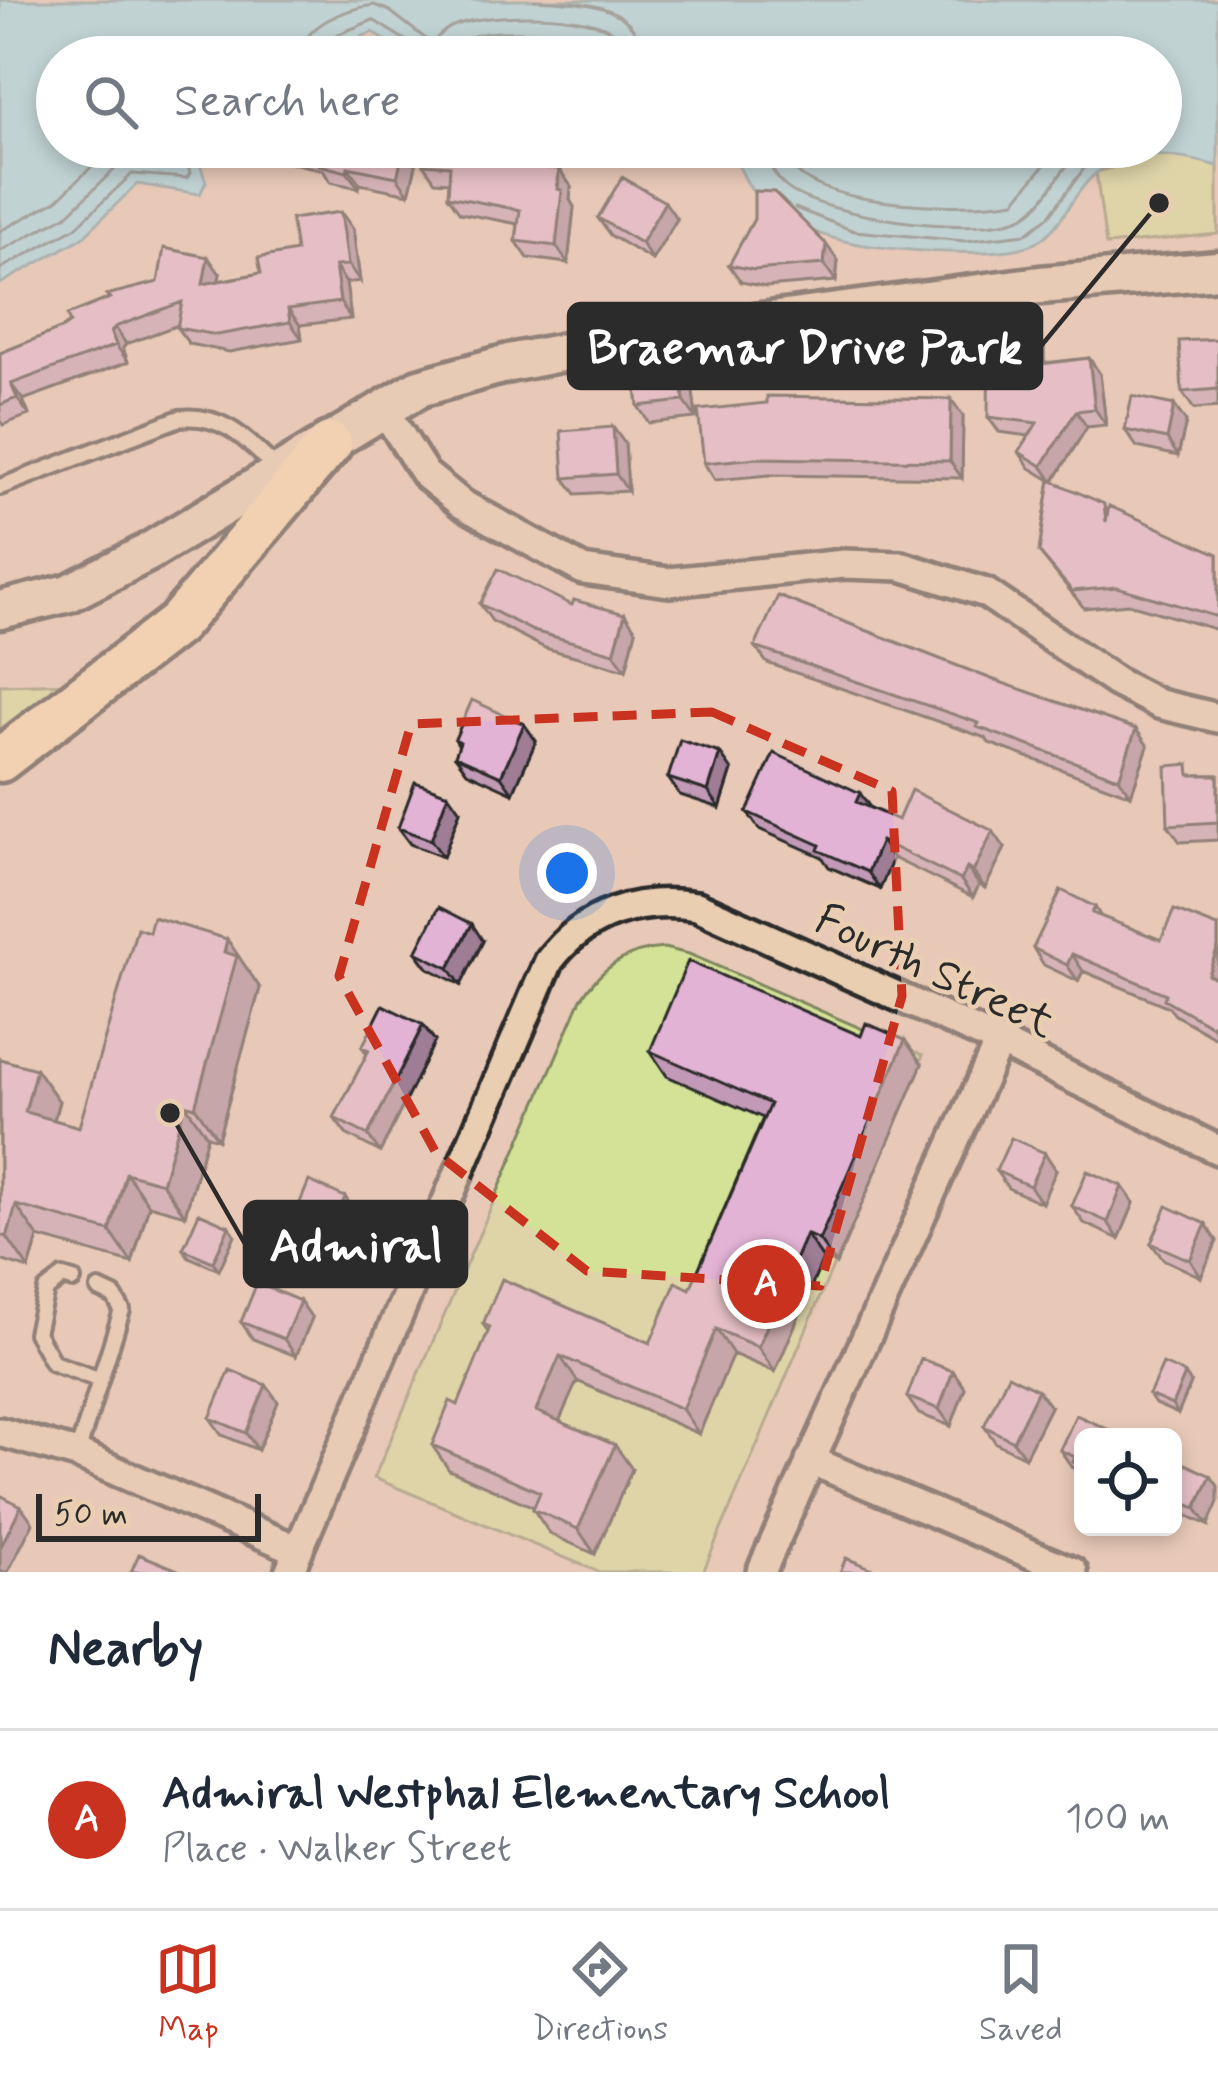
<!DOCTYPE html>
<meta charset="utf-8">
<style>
body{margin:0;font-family:Mynerve,sans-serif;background:#f6f6f7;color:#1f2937}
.controls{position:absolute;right:36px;bottom:36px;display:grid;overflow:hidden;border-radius:18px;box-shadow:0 6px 18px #0003}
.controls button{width:108px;height:108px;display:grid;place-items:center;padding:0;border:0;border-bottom:3px solid #e0e1e3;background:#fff;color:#1f2937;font:60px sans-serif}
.scale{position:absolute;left:36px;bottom:30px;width:225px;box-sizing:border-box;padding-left:12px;border:6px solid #2b2b2b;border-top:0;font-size:33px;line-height:42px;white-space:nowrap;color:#2b2b2b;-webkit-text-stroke:9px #e9ceb1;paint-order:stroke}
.you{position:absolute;left:567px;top:873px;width:42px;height:42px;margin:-30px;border:9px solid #fff;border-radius:50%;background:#1a73e8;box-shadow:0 0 0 18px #1a73e833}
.badge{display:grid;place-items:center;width:78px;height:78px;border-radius:50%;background:#c8321e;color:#fff;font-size:39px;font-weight:700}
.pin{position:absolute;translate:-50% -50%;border:6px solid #fff;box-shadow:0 3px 12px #0006}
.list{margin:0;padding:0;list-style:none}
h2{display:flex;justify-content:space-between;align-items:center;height:156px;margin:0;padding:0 48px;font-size:51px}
h2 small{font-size:39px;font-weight:400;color:#747a83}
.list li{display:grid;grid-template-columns:78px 1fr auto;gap:36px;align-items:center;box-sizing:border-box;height:180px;padding:0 48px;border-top:3px solid #e0e1e3}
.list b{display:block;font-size:45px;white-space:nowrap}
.list p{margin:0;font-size:39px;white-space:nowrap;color:#747a83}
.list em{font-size:39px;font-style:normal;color:#747a83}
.icon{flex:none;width:66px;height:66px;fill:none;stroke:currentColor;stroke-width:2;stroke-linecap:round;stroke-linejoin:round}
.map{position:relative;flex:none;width:1218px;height:1572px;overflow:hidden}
.search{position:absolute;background:#fff;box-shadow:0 6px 18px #0003;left:36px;right:36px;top:36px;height:132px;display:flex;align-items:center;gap:30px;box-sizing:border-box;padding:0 42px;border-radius:66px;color:#747a83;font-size:45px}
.sheet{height:336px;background:#fff}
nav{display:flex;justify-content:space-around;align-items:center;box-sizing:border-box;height:168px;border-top:3px solid #e0e1e3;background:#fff;font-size:33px;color:#747a83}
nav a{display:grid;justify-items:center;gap:6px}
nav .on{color:#c8321e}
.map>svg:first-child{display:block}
.green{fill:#d3e296;stroke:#7f8660;stroke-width:3}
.water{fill:#91ddf1;stroke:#6896a2;stroke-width:3}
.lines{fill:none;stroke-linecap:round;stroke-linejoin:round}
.shore{stroke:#54727a;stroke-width:3}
.service-casing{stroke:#2b2b2b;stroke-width:22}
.minor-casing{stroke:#2b2b2b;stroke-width:36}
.secondary-casing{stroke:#2b2b2b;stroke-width:45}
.primary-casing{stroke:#2b2b2b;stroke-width:51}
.service{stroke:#e9ceb1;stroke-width:14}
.minor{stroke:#e9ceb1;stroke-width:27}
.secondary{stroke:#e9ceb1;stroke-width:36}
.primary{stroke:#fddcac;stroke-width:42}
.wall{fill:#c29ab7;stroke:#2b2b2b;stroke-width:3}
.shaded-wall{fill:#9e7d95;stroke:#2b2b2b;stroke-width:3}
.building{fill:#e2b3d5;stroke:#2b2b2b;stroke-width:3}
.marked{fill:none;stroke:#c8321e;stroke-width:9;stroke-dasharray:24 15;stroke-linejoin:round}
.labels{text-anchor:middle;stroke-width:9;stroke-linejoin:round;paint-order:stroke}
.street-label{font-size:45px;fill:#2b2b2b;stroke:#e9ceb1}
.leader{fill:none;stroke:#2b2b2b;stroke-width:4.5}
.callout-dot{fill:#2b2b2b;stroke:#e9ceb1;stroke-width:4.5}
.callout{fill:#2b2b2b;stroke:#2b2b2b;stroke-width:4.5}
.callout-label{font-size:48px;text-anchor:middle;font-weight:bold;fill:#fff}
</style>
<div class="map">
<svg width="1218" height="1572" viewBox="0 0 1218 1572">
<rect width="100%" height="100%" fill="#e8c9b8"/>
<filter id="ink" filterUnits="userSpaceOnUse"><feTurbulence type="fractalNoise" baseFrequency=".00833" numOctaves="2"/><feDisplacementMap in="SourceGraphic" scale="24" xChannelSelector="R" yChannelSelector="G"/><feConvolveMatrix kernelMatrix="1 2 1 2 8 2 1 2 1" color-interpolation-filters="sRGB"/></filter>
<g filter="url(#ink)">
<path class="green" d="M 1158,155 L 1182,155 L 1218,166 L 1218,234 L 1106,245 L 1096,172 Z
M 74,683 L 0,744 L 0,685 Z
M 664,948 L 689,954 L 923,1055 L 703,1572 L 599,1572 L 374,1478 L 581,999 C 601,968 626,950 664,948 Z"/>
<path class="water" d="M 0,0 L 1218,0 L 1218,166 C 1179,156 1130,145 1095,174 C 1071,194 1064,227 1035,243 C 1004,260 890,250 853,243 C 826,238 791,224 768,208 C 751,197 739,165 729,147 L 1161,147 L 1161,57 L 605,57 L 590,49 L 499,43 L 436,57 L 409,57 L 373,32 L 315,57 L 57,57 L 57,147 L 194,147 L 206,182 L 200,194 L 137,184 L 82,238 L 0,284 Z"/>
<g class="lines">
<path class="shore" d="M 534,0 C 577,3 639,0 642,57
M 300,57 C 302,25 345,9 374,5 L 390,11 L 431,43 C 438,38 444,29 453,26 C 488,12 588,11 616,34 L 624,57
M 315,57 L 322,41 L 373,20 L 410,43 L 414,57
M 449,57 C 454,18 563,35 593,37 L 605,44 L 609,57
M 760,147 C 767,159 774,177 785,186 C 820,217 987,240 1026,215 C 1052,198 1060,163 1087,147
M 781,147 C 785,154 790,166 796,171 C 834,208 965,210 1015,201 L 1059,147
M 795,208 L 854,231 L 965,241 L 1026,234 L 1049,216 L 1088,163 L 1131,147
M 0,231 L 56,201 L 112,147
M 0,251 L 66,216 L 123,161 L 137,157 L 164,160 L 168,147
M 0,269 L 75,228 L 132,174 L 187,178 L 190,173 L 183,147"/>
<defs>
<path id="service" d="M 0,487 L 180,418 C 225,413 248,442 278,470
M 73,1280 L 63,1277 L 46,1290 L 36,1333 L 53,1363 L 98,1379
M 77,1454 L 122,1310 L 114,1296 L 99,1289"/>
<path id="minor" d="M 383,408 L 425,474 L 462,504 L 583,570 L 669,582 L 844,564 L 901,566 L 986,593 L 1116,682 L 1159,704 L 1218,718
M 0,1432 L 77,1454 L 298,1550
M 810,1460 L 1073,1572
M 289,1572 L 549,961 C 585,913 639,897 697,906 L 999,1042 L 1218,1150
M 761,1572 L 999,1042"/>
<path id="secondary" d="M 0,610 L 69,593 L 147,553 L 419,388 L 509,363 L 620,341 L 1040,285 L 1218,270"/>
<path id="primary" d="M 0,760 L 177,624 L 330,444"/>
</defs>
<use href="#service" class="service-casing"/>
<use href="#minor" class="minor-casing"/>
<use href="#secondary" class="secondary-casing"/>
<use href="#primary" class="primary-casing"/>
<use href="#service" class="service"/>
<use href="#minor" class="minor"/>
<use href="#secondary" class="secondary"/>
<use href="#primary" class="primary"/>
</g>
<path class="wall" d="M 273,147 L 402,147 L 404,148 L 416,165 L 409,194 L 360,184 L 359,188 L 330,182 L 323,170 L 283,161 Z
M 424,147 L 494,147 L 493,158 L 538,163 L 541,167 L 571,186 L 570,200 L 574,207 L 568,263 L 528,258 L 516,241 L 518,224 L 460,213 L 448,196 L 449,182 L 435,181 L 423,164 Z
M 662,147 L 697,147 L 693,158 Z
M 598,218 L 677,219 L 652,260 L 610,235 Z
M 353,229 L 360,281 L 346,283 L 351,319 L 300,325 L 302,339 L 229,352 L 189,344 L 177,328 L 178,325 L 126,344 L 123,348 L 128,362 L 23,400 L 29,415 L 3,425 L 0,421 L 0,353 L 63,328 L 109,299 L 106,295 L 220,274 L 218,281 L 261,273 L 296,251 Z
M 838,261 L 836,281 L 766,287 L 741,282 L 729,265 Z
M 1218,339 L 1218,407 L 1194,409 L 1182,392 Z
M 1044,348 L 1044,363 L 1089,358 L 1100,374 L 1106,425 L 1087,427 L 1053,482 L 1108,510 L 1218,554 L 1218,630 L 1129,604 L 1084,608 L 1039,552 L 1050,480 L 1030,468 L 1019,452 L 1029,436 L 999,432 L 988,417 Z
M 690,366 L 696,418 L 649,423 L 638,406 Z
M 1174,405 L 1186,422 L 1178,456 L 1137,447 L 1125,430 Z
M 963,416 L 962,478 L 769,475 L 715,480 L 704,463 Z
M 625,444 L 628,491 L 576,494 L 564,478 Z
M 480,604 L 572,605 L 636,630 L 626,670 L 545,648 L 492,621 Z
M 755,647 L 994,680 L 1148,746 L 1131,795 L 989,743 L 986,738 L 767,663 Z
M 524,724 L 536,741 L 513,793 L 467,772 L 455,756 L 459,746 L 455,739 Z
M 732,770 L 720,808 L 680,795 L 668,778 Z
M 1197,775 L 1218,775 L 1218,840 L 1180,842 L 1168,825 Z
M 871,808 L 898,820 L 1005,848 L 985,888 L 979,885 L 973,897 L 893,858 L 880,889 L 829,867 L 822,857 L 759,829 L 747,812 Z
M 460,811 L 443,857 L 410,844 L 398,828 Z
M 1095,907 L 1101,917 L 1161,940 L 1218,927 L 1218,1039 L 1175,1015 L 1169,1007 L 1083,971 L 1078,981 L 1044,965 L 1033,948 Z
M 483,941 L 461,985 L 428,968 L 416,952 Z
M 250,971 L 249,973 L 260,988 L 218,1139 L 207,1136 L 185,1215 L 149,1205 L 132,1263 L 38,1237 L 29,1269 L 0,1260 L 0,1059 L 59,1101 L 54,1120 L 79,1127 Z
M 423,1025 L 435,1041 L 380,1152 L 346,1134 L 334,1118 L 367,1054 L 362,1047 Z
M 650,1051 L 922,1064 L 836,1264 L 823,1259 L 775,1372 L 733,1354 L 699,1434 L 577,1381 L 559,1421 L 632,1469 L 595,1554 L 550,1534 L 533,1509 L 534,1507 L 449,1470 L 432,1445 L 458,1405 L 488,1332 L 483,1324 L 650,1343 L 690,1289 L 763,1118 L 667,1076 Z
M 1056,1170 L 1042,1203 L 1008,1188 L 996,1171 Z
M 1122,1186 L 1134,1203 L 1119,1239 L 1084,1223 L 1072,1206 Z
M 345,1197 L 357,1214 L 337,1262 L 301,1246 L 289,1229 Z
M 1206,1224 L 1217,1241 L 1201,1277 L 1163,1259 L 1151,1243 Z
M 229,1226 L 235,1235 L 219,1270 L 189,1257 L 183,1249 Z
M 312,1318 L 296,1356 L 253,1339 L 241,1322 Z
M 953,1371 L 965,1388 L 951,1426 L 919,1414 L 907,1397 Z
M 1191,1383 L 1178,1414 L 1155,1404 L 1149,1395 Z
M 266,1385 L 278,1402 L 258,1450 L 222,1435 L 210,1418 Z
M 1050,1407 L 1025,1457 L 996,1443 L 984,1426 Z
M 1076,1415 L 1118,1434 L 1119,1437 L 1083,1437 L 1083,1477 L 1079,1470 L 1072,1467 L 1060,1450 Z
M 1173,1458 L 1208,1525 L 1173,1509 Z"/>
<path class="shaded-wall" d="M 481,147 L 494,147 L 492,173 L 480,156 Z
M 685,147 L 697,147 L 693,158 Z
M 404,148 L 416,165 L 409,194 L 397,177 Z
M 348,167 L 360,184 L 359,188 L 347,172 Z
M 559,169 L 571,186 L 570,200 L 574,207 L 568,263 L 556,246 Z
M 665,202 L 677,219 L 652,260 L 641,243 Z
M 341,212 L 353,229 L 360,281 L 348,265 Z
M 826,244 L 838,261 L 836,281 L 824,264 Z
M 208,257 L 220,274 L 215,301 L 203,284 Z
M 335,266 L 346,283 L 351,319 L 340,302 Z
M 288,309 L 300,325 L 302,339 L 290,322 Z
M 115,327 L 126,344 L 123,348 L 128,362 L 116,345 L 111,332 Z
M 1033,333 L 1044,348 L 1044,381 L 1033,365 Z
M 679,349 L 690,366 L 696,418 L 684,401 Z
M 1089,358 L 1100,374 L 1106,425 L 1095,409 Z
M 11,384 L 23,400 L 29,415 L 17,398 Z
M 951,399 L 963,416 L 962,478 L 950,461 Z
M 1174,405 L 1186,422 L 1178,456 L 1167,439 Z
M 1076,411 L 1087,427 L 1053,482 L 1042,466 Z
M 613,427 L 625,444 L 628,491 L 616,474 Z
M 625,614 L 636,630 L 626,670 L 614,653 Z
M 524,724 L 536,741 L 513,793 L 501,776 Z
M 1136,729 L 1148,746 L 1131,795 L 1119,778 Z
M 720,753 L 732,770 L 720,808 L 708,791 Z
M 860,793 L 872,810 L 856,802 Z
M 448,794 L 460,811 L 443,857 L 431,840 Z
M 993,831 L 1005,848 L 985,888 L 973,872 Z
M 881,841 L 893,858 L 880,889 L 868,872 Z
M 967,868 L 979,885 L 973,897 L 961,880 Z
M 472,924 L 483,941 L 461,985 L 449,968 Z
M 227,939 L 260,988 L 218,1139 L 195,1107 Z
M 1218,947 L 1218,989 L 1208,974 Z
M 1072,954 L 1083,971 L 1078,981 L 1067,965 Z
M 1218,1015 L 1218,1035 L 1212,1026 Z
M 423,1025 L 435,1041 L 380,1152 L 368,1135 Z
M 905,1040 L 922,1064 L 836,1264 L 819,1240 Z
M 36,1069 L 59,1101 L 47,1144 L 25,1112 Z
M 185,1104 L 207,1136 L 185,1215 L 162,1183 Z
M 1045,1153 L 1056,1170 L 1042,1203 L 1030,1186 Z
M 126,1173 L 149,1205 L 132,1263 L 110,1231 Z
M 1122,1186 L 1134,1203 L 1119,1239 L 1108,1222 Z
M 345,1197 L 357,1214 L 337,1262 L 325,1245 Z
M 16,1205 L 38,1237 L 29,1269 L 7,1237 Z
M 1206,1224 L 1217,1241 L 1201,1277 L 1190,1260 Z
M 229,1226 L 235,1235 L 219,1270 L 213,1262 Z
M 806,1234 L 823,1259 L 775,1372 L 758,1347 Z
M 300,1301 L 312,1318 L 296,1356 L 284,1339 Z
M 716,1329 L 733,1354 L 699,1434 L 682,1409 Z
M 560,1356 L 577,1381 L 553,1435 L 536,1411 Z
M 953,1371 L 965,1388 L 951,1426 L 939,1409 Z
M 1185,1374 L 1191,1383 L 1178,1414 L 1172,1405 Z
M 266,1385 L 278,1402 L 258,1450 L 246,1433 Z
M 1038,1390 L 1050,1407 L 1025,1457 L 1013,1441 Z
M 615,1445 L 632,1469 L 595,1554 L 578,1529 Z
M 1211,1476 L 1218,1486 L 1218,1502 L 1208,1525 L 1196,1508 Z
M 21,1506 L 33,1523 L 8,1572 L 0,1572 L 0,1548 Z"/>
<path class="building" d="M 284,147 L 402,147 L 404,148 L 397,177 L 348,167 L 347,172 L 319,165 L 320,156 Z
M 424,147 L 481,147 L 480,156 L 538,163 L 537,167 L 559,169 L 557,189 L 562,190 L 556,246 L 516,241 L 520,210 L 448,196 L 450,166 L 423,164 Z
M 622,177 L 665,202 L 641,243 L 598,218 Z
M 754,191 L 774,192 L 826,244 L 824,264 L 754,270 L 729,265 L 754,219 Z
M 341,212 L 348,265 L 335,266 L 340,302 L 288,309 L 290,322 L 217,335 L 177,328 L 182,302 L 115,327 L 111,332 L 116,345 L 11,384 L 17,398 L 0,405 L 0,353 L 63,328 L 70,323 L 67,315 L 110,298 L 106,295 L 158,282 L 164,248 L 208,257 L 203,284 L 261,273 L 258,258 L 296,251 L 291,219 Z
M 1033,333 L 1033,365 L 1089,358 L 1095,409 L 1076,411 L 1042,466 L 1019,452 L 1037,423 L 988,417 L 989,336 Z
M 1218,339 L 1218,389 L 1182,392 L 1179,341 Z
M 679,349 L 684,401 L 638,406 L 632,354 Z
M 767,396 L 951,399 L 950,461 L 757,458 L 704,463 L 698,410 L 767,403 Z
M 1132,396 L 1174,405 L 1167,439 L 1125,430 Z
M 613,427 L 616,474 L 564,478 L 561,431 Z
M 1050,480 L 1104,504 L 1106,522 L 1109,506 L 1218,554 L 1218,617 L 1117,587 L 1072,591 L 1039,552 Z
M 498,569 L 572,605 L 574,600 L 625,614 L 614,653 L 533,631 L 480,604 Z
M 778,596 L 994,680 L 1136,729 L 1119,778 L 977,727 L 979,723 L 755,647 Z
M 472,700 L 524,724 L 501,776 L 455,756 L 460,742 L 455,739 Z
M 680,740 L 720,753 L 708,791 L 668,778 Z
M 774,753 L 860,793 L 856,802 L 898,820 L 911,790 L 993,831 L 973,872 L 967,868 L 961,880 L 881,841 L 868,872 L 818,850 L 820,845 L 747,812 Z
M 1189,764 L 1190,775 L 1218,775 L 1218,822 L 1168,825 L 1166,766 Z
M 415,782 L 448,794 L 431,840 L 398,828 Z
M 1061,890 L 1095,907 L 1092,913 L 1161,940 L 1174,910 L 1218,927 L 1218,947 L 1208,974 L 1218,980 L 1218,1015 L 1212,1026 L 1164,999 L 1166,994 L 1072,954 L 1067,965 L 1033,948 Z
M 439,907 L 472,924 L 449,968 L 416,952 Z
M 153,917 L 227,939 L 224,952 L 237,956 L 195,1107 L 185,1104 L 162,1183 L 126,1173 L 110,1231 L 16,1205 L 7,1237 L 0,1235 L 0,1059 L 36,1069 L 25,1112 L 79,1127 L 137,928 L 149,932 Z
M 688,961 L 861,1036 L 866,1023 L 905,1040 L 819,1240 L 806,1234 L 758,1347 L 716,1329 L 682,1409 L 560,1356 L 536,1411 L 615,1445 L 578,1529 L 533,1509 L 540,1492 L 432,1445 L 450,1401 L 458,1405 L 490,1327 L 483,1324 L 502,1279 L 650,1343 L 676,1282 L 690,1289 L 770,1104 L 650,1051 Z
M 383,1005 L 423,1025 L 368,1135 L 334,1118 L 369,1050 L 362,1047 Z
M 1011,1138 L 1045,1153 L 1030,1186 L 996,1171 Z
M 1087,1171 L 1122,1186 L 1108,1222 L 1072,1206 Z
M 309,1181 L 345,1197 L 325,1245 L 289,1229 Z
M 1167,1206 L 1206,1224 L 1190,1260 L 1151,1243 Z
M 199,1213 L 229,1226 L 213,1262 L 183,1249 Z
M 257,1283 L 300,1301 L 284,1339 L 241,1322 Z
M 921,1359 L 953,1371 L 939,1409 L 907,1397 Z
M 1163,1364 L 1185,1374 L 1172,1405 L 1149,1395 Z
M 230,1370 L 266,1385 L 246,1433 L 210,1418 Z
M 1008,1375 L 1038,1390 L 1013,1441 L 984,1426 Z
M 1076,1415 L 1118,1434 L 1116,1437 L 1083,1437 L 1083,1467 L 1073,1462 L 1075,1457 L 1060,1450 Z
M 1173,1458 L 1211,1476 L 1196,1508 L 1173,1498 Z
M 0,1495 L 21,1506 L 0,1548 Z
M 139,1554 L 178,1570 L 177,1572 L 131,1572 Z
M 846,1558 L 880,1572 L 840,1572 Z"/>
</g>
<path d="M0 0H1218V1572H0ZM 712,712 L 892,791 L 902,996 L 820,1286 L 587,1271 L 436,1153 L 339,976 L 411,724 Z" fill="#e8c9b8" fill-opacity=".55" fill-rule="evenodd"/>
<path class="marked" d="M 712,712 L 892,791 L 902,996 L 820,1286 L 587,1271 L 436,1153 L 339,976 L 411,724 Z"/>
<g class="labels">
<g class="street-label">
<text transform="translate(936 969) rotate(25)" y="16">Fourth Street</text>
</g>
</g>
<path class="leader" d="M1159 203L1041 346M170 1113L245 1244"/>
<g class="callout-dot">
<circle cx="1159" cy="203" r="12"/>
<circle cx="170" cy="1113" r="12"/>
</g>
<g class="callout">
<rect x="569" y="304" width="472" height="84" rx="12"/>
<rect x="245" y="1202" width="221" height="84" rx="12"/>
</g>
<g class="callout-label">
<text x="805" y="363">Braemar Drive Park</text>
<text x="356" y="1261">Admiral</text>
</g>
</svg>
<div class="controls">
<button><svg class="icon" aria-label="locate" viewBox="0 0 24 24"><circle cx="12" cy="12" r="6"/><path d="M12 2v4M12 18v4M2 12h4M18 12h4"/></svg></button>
</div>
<div class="scale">50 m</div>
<div class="you"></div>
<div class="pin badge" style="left:766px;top:1284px">A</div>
<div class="search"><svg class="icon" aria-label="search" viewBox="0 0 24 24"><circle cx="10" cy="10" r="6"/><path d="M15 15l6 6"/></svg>Search here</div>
</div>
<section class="sheet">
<h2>Nearby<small></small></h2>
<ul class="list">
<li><span class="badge">A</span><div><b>Admiral Westphal Elementary School</b><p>Place · Walker Street</p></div><em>100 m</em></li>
</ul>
</section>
<nav>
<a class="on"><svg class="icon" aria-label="map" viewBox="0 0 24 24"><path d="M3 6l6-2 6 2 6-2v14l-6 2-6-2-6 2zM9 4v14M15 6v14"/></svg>Map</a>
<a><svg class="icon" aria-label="directions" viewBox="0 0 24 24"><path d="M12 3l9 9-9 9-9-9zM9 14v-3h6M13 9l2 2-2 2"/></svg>Directions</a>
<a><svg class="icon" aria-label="saved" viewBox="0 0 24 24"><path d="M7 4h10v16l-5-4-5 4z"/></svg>Saved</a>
</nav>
